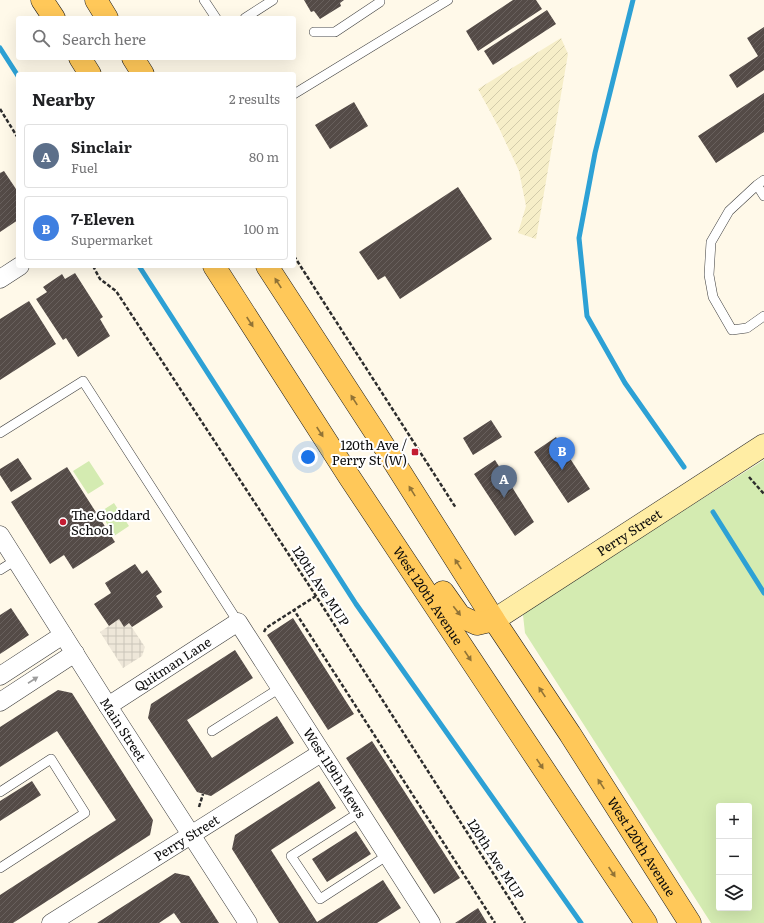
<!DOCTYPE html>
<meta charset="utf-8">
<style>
body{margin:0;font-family:Literata,serif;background:#f2f2f2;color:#202124}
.controls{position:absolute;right:12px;bottom:12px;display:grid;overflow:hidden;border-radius:4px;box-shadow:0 4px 16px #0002}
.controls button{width:36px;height:36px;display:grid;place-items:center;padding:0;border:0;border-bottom:1px solid #e0e0e0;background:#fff;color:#202124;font:20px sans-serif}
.you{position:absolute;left:308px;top:457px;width:14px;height:14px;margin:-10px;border:3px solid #fff;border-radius:50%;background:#1a73e8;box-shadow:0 0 0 6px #1a73e833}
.badge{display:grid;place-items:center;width:26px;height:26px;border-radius:50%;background:#c31c32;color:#fff;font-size:13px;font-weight:700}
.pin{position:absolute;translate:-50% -33px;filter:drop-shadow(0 1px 2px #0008)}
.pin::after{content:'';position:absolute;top:21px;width:14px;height:12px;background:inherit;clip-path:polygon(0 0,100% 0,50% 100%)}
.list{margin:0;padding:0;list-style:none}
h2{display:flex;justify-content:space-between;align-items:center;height:52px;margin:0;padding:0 16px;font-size:17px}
h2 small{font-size:13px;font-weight:400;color:#757577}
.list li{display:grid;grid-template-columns:26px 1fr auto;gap:12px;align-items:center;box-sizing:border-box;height:64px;margin:0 8px 8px;padding:0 8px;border:1px solid #e0e0e0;border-radius:4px}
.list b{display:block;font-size:15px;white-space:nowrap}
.list p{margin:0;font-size:13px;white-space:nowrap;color:#757577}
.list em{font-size:13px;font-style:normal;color:#757577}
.icon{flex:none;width:22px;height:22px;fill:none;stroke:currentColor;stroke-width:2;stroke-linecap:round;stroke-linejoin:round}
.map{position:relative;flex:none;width:764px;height:923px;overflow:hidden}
.search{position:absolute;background:#fff;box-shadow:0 4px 16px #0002;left:16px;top:16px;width:280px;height:44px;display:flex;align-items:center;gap:10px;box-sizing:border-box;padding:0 14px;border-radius:4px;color:#757577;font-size:15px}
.panel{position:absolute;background:#fff;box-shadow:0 4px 16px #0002;left:16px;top:72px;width:280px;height:196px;border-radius:4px}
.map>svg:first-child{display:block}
.farmland{fill:url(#farmland-furrows)}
.park{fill:#d4ebb1;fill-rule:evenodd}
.plaza{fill:url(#plaza-grid)}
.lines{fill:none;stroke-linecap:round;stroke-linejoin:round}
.stream{stroke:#2da1d5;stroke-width:5}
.building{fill:url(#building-hatch)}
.lane-casing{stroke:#3e3e3e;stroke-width:10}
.street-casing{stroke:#3e3e3e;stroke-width:19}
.secondary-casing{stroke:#2d2d2d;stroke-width:23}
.primary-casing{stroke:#1c1c1c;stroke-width:23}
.path{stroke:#2d2d2d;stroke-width:2.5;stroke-dasharray:4 2;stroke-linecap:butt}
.lane{stroke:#fff;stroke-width:9}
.street{stroke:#fff;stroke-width:18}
.secondary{stroke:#ffeda4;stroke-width:22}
.primary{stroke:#ffc859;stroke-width:22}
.oneway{fill:#917336}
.oneway2{fill:#9d9d9d}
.poi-dot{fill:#c31c32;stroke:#fff;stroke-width:1.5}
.labels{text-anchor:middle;stroke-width:4;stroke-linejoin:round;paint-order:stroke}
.poi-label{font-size:13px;fill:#0b0b0b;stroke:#fff;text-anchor:end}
.street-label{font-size:13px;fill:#0b0b0b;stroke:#fff}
</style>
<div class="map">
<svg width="764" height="923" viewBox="0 0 764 923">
<defs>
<pattern id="farmland-furrows" width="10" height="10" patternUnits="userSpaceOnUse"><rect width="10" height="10" fill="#f6eec8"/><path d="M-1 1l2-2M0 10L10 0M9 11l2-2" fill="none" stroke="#d2cbaa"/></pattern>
<pattern id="plaza-grid" width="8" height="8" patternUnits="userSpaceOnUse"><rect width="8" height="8" fill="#eee7d9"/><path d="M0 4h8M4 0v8" fill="none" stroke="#cbc5b9"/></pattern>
<pattern id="building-hatch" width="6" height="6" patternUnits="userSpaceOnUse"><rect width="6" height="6" fill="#544b47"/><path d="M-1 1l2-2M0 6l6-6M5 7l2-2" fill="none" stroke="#68605d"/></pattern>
</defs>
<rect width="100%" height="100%" fill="#fff9e9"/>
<path class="farmland" d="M 561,38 L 568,54 L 536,239 L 518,233 L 526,206 L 519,171 L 499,128 L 478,89 Z"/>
<path class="park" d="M 764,460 L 764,923 L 711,923 L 525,633 L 523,615 L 536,603 ZM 719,806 L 749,806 L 749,908 L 719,908 Z
M 89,461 L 104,484 L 88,494 L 73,471 Z
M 114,503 L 129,526 L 114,536 L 100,512 Z"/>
<path class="plaza" d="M 119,619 L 124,627 L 129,623 L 145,647 L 142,656 L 123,668 L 100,632 Z"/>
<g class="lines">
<path class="stream" d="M 633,0 L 595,153 L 579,238 L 587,316 L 625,383 L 684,467
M 0,48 L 18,76
M 139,266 L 356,604 L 581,923
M 713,512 L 764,593"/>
</g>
<path class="building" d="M 304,0 L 344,0 L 340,3 L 341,6 L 320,19 L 314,11 L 311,12 Z
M 513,0 L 536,0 L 542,9 L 478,51 L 466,31 Z
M 547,10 L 556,24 L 493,65 L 484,51 Z
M 764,27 L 764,70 L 737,88 L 729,75 L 758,56 L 747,38 Z
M 764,93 L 764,132 L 716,163 L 698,136 Z
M 354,102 L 368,126 L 330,149 L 315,125 Z
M 4,171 L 18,192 L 18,220 L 0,232 L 0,173 Z
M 458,187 L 492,239 L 400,299 L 385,276 L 378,280 L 359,252 Z
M 75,273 L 103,317 L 100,319 L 110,336 L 78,357 L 66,338 L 63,340 L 36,299 L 47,292 L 43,287 L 62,274 L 65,279 Z
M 29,301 L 56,344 L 0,380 L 0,319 Z
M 491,420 L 502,437 L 473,455 L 463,438 Z
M 556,437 L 590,489 L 568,503 L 534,452 Z
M 18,458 L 32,479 L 11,492 L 0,475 L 0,469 Z
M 495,460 L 534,522 L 515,536 L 474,474 Z
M 67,467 L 115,542 L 73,569 L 64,555 L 50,564 L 11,502 Z
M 135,564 L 142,574 L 147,570 L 162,592 L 156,596 L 163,607 L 132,627 L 129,623 L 124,627 L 119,619 L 109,626 L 94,604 L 111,593 L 105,583 Z
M 11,608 L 29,635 L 0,654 L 0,615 Z
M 293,618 L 354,714 L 328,730 L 267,635 Z
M 235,650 L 253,678 L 187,720 L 212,758 L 277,716 L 294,743 L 211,796 L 197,792 L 148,718 L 151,704 Z
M 58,690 L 72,693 L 153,820 L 150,835 L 13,923 L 0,923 L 0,895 L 116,820 L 57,731 L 0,767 L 0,727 Z
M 372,741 L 460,878 L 434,894 L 346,758 Z
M 32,781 L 41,795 L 0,821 L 0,801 Z
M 319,781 L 336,808 L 271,850 L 317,922 L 383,880 L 401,908 L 377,923 L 279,923 L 232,849 L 235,835 Z
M 356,831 L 371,854 L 327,882 L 312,859 Z
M 175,873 L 189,876 L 219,923 L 181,923 L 174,913 L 159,923 L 97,923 Z
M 478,908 L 487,923 L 455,923 Z"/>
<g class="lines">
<defs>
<path id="lane" d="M 204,0 L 216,18
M 245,18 L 273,0
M 314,32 L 335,32 L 380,2 L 380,0
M 294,94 L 448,0
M 764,180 L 757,185 L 729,211 L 711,242 L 709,275 L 713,297 L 732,330 L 747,328 L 764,316
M 757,185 L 764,196
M 0,433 L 83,381 L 238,622
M 0,570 L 16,560
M 212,731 L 280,688
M 0,792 L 51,759 L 85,813 L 0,868
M 360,812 L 291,856 L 320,899 L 388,855"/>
<g id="street">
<path d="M 0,279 L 20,266"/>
<path id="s1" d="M 0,535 L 108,706 L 248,923"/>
<path d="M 0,676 L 63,635"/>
<path d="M 0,702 L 75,653"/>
<path id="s2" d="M 108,706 L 238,622 L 431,923"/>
<path id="s3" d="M 51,923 L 321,753"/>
</g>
<g id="secondary">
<path id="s4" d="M 494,620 L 764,445"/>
</g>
<g id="primary">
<path d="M 42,0 L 54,18"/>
<path d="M 96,0 L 107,18"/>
<path d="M 80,58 L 90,74"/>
<path d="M 133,58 L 143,74"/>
<path id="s5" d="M 214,266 L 350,478 L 646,923"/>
<path id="s6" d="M 267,266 L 375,432 L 494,620 L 570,734 L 690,923"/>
<path d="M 443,592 L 460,616 L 477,624 L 494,620"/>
</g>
</defs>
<use href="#lane" class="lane-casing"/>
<use href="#street" class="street-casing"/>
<use href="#secondary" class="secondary-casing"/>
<use href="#primary" class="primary-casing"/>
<path class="path" d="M 0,109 L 18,138
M 294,256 L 456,508
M 93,266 L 100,279 L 116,291 L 316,596 L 525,923
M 749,477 L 764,494
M 316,596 L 294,610 L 495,923
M 264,632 L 266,628 L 294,610
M 199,807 L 203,794"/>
<use href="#lane" class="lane"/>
<use href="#street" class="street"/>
<use href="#secondary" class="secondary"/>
<use href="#primary" class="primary"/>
</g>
<defs><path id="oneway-solid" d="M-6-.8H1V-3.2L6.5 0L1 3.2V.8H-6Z"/></defs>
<g class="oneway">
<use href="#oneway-solid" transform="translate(278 283) rotate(-123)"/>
<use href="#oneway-solid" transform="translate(250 322) rotate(57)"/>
<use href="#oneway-solid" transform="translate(354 400) rotate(-123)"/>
<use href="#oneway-solid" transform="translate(320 432) rotate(57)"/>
<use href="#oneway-solid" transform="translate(412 491) rotate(-122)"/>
<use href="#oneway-solid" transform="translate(458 564) rotate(-123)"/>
<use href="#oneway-solid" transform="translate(457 611) rotate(52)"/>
<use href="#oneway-solid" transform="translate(468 656) rotate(56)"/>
<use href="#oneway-solid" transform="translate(542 692) rotate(-124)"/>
<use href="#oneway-solid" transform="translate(540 764) rotate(56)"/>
<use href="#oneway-solid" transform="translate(601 784) rotate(-123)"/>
<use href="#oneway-solid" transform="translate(612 872) rotate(56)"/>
</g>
<use class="oneway2" href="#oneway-solid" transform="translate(33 680) rotate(-33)"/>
<g class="poi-dot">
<rect x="411" y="448" width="8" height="8" rx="2"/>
<circle cx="63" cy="522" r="4"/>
</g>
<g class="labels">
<g class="poi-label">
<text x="407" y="450">120th Ave /<tspan x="407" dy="15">Perry St (W)</tspan></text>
<text x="71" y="520" text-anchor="start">The Goddard<tspan x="71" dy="15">School</tspan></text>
</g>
<g class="street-label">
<text dy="5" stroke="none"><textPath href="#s4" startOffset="161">Perry Street</textPath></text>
<text transform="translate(321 586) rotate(57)" y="5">120th Ave MUP</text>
<text dy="5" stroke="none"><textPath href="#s5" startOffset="393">West 120th Avenue</textPath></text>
<text dy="5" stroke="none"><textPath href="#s2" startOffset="77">Quitman Lane</textPath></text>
<text dy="5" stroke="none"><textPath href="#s1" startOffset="230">Main Street</textPath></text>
<text dy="5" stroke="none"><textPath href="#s2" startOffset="334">West 119th Mews</textPath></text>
<text dy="5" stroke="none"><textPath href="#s3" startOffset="160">Perry Street</textPath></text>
<text dy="5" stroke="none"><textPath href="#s6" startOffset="691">West 120th Avenue</textPath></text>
<text transform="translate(496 859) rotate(57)" y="5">120th Ave MUP</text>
</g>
</g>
</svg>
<div class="controls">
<button>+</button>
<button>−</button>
<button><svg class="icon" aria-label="layers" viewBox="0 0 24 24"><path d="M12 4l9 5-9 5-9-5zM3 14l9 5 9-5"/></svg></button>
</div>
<div class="you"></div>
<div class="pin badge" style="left:504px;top:498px;background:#5c6f8a">A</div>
<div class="pin badge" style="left:562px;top:470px;background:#3f7fe0">B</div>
<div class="search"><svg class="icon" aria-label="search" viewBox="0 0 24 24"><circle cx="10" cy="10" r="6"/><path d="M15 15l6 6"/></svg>Search here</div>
<section class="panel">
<h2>Nearby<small>2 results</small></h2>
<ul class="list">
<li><span class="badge" style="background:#5c6f8a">A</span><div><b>Sinclair</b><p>Fuel</p></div><em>80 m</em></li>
<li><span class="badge" style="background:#3f7fe0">B</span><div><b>7-Eleven</b><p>Supermarket</p></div><em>100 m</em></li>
</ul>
</section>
</div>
